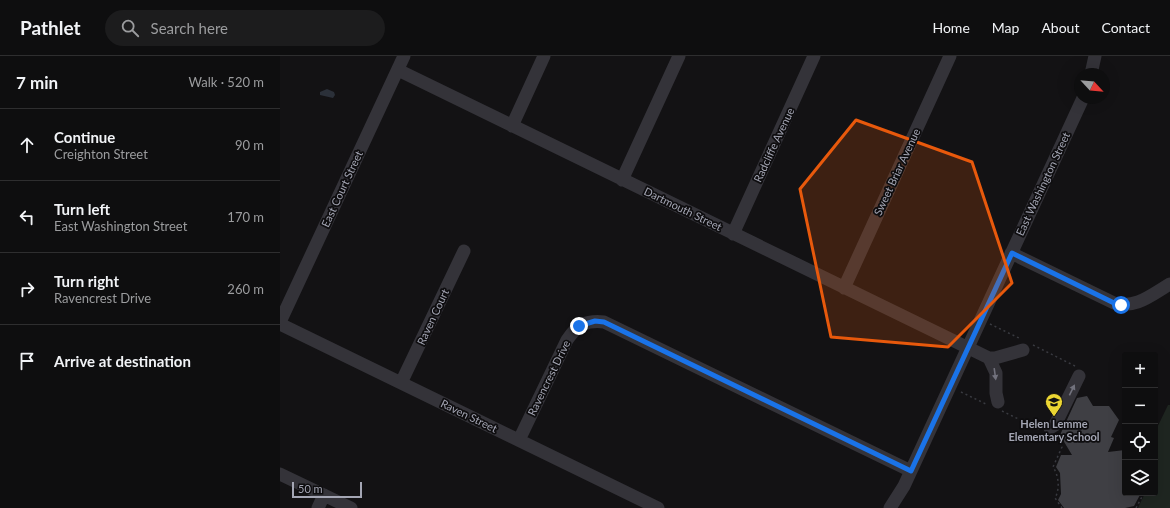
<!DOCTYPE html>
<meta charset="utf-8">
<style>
body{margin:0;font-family:Lato,sans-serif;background:#1c1c1d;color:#f1f3f6}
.controls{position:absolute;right:12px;bottom:12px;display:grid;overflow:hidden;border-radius:4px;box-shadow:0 4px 16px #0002}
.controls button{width:36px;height:36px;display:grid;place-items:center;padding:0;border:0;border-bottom:1px solid #2e2e2f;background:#0e0e0f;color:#f1f3f6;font:20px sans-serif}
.compass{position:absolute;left:794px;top:12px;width:36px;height:36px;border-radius:50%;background:#0e0e0f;box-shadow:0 4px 16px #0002;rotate:116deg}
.scale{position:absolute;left:12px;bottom:10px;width:70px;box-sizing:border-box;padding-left:4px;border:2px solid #a4a6b4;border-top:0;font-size:11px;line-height:14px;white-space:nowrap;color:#a4a6b4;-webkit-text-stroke:3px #0e0d0f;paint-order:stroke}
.stop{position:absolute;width:12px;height:12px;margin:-9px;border:3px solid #1a73e8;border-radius:50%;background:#fff}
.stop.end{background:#1a73e8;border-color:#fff;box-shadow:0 1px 4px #0008}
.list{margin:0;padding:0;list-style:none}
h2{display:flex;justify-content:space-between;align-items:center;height:52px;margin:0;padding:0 16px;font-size:17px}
h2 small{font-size:13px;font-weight:400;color:#9b9c9e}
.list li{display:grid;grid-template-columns:26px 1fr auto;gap:12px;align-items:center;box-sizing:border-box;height:72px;padding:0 16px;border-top:1px solid #2e2e2f}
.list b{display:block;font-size:15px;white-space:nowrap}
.list p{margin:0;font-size:13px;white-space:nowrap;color:#9b9c9e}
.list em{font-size:13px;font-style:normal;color:#9b9c9e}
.icon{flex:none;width:22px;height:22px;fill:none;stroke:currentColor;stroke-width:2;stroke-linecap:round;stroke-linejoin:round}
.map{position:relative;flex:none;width:890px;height:452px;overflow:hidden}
header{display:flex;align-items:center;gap:24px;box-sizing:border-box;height:56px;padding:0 20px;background:#0e0e0f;border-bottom:1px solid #2e2e2f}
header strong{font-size:19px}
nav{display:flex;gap:22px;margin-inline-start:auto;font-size:14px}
.search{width:280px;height:36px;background:#1c1c1d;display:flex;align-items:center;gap:10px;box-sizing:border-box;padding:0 14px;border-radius:22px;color:#9b9c9e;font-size:15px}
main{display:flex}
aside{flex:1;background:#0e0e0f}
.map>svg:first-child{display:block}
.green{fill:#1f2621}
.water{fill:#2b3039}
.building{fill:#3f3f44}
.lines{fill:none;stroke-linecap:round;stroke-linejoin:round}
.path{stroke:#393a40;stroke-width:1.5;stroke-dasharray:2 3;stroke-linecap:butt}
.minor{stroke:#343339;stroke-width:13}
.oneway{fill:#72727d}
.route{stroke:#1a73e8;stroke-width:5}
.marked{fill:#e8590c;fill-opacity:0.2;stroke:#e8590c;stroke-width:3;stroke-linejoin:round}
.labels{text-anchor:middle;stroke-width:3.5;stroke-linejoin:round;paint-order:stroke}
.street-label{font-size:11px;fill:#a4a6b4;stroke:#0e0d0f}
.poi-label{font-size:11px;font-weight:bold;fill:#a4a6b4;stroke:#0e0d0f}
</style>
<header>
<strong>Pathlet</strong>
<div class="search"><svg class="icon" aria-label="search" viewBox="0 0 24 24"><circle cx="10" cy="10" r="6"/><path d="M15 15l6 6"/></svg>Search here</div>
<nav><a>Home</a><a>Map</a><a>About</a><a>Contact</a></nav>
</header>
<main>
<aside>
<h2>7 min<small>Walk · 520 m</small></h2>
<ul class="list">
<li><svg class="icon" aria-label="ahead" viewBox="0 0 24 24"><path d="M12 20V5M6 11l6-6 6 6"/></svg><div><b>Continue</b><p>Creighton Street</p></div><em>90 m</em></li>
<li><svg class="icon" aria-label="left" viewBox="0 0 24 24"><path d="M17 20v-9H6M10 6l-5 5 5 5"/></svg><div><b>Turn left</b><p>East Washington Street</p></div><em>170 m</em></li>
<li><svg class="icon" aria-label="right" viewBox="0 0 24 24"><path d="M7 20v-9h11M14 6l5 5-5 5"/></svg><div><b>Turn right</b><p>Ravencrest Drive</p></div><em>260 m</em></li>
<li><svg class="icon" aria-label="arrive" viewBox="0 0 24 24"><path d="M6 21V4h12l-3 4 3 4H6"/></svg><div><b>Arrive at destination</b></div></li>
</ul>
</aside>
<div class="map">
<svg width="890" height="452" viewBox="0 0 890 452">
<rect width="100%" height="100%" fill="#131214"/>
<path class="green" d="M 888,349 L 890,349 L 890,452 L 858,452 L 865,437 L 875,437 L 875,376 Z"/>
<path class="water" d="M 47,33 L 54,36 L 55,39 L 53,42 L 40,39 L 40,36 Z"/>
<path class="building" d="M 807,340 L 813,350 L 829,350 L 839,364 L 831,381 L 834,382 L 828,396 L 845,394 L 845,437 L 861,437 L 854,450 L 845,452 L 784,452 L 778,444 L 781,438 L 780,417 L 776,411 L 781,399 L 792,399 L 780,379 L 797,342 Z"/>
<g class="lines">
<path class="path" d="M 710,268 L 741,283
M 753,289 L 795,310
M 681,336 L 708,349
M 722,355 L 759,373
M 777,382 L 782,391 L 773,411 C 779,420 780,433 775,442 L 782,452
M 856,452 L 864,437"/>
<path class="minor" d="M 118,14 L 709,302
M 811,18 L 815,0
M 232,70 L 264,0
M 342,124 L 399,0
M 453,178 L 534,0
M 731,197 L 834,247 C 856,253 871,239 890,228
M 564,232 L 670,0
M 0,266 L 124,0
M 0,268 L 378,452
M 121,327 L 184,195
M 718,346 L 716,337 L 716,317 L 709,302 L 715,302 L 743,294
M 770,372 L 775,369 L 777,365 L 799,320
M 239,384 L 287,284 C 297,269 306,264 324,266 L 631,415
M 0,418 L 71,452
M 38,452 L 44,439
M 610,452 L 624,430 L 803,42"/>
</g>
<defs><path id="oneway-solid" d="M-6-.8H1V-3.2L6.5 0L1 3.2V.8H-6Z"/></defs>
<g class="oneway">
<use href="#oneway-solid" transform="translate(715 318) rotate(82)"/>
<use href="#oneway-solid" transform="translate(792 334) rotate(-64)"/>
</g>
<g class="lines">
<path class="route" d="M 299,270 L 315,265 L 324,266 L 631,415 L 732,197 L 834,247 L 841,249"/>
</g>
<path class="marked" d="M 576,64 L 692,106 L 732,227 L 668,291 L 551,281 L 520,133 Z"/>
<defs>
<symbol id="school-pin" viewBox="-11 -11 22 30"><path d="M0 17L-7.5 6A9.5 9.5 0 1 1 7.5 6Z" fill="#ecd633" stroke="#0e0d0f"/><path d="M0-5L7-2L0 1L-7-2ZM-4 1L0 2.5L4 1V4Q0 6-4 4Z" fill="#111"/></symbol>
</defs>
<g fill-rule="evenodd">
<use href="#school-pin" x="764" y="336" width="20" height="27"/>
</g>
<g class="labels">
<g class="street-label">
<text transform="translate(494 89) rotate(-65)" y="4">Radcliffe Avenue</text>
<text transform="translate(617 116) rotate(-65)" y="4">Sweet Briar Avenue</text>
<text transform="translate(763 128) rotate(-65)" y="4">East Washington Street</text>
<text transform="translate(62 133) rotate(-65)" y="4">East Court Street</text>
<text transform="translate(403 153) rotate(26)" y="4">Dartmouth Street</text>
<text transform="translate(153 261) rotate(-65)" y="4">Raven Court</text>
<text transform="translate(269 322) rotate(-64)" y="4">Ravencrest Drive</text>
<text transform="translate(189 360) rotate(26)" y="4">Raven Street</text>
</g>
<g class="poi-label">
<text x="774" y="372">Helen Lemme<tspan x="774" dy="13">Elementary School</tspan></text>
</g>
</g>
</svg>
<div class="controls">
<button>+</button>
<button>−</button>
<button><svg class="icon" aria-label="locate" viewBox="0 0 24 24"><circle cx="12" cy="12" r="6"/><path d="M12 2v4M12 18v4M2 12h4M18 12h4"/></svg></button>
<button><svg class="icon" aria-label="layers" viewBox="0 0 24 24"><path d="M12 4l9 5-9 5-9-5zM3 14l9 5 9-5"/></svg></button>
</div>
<svg class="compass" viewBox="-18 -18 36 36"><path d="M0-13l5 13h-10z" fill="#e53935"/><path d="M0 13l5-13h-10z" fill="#9b9c9e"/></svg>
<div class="scale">50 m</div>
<div class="stop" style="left:841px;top:249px"></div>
<div class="stop end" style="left:299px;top:270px"></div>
</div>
</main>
